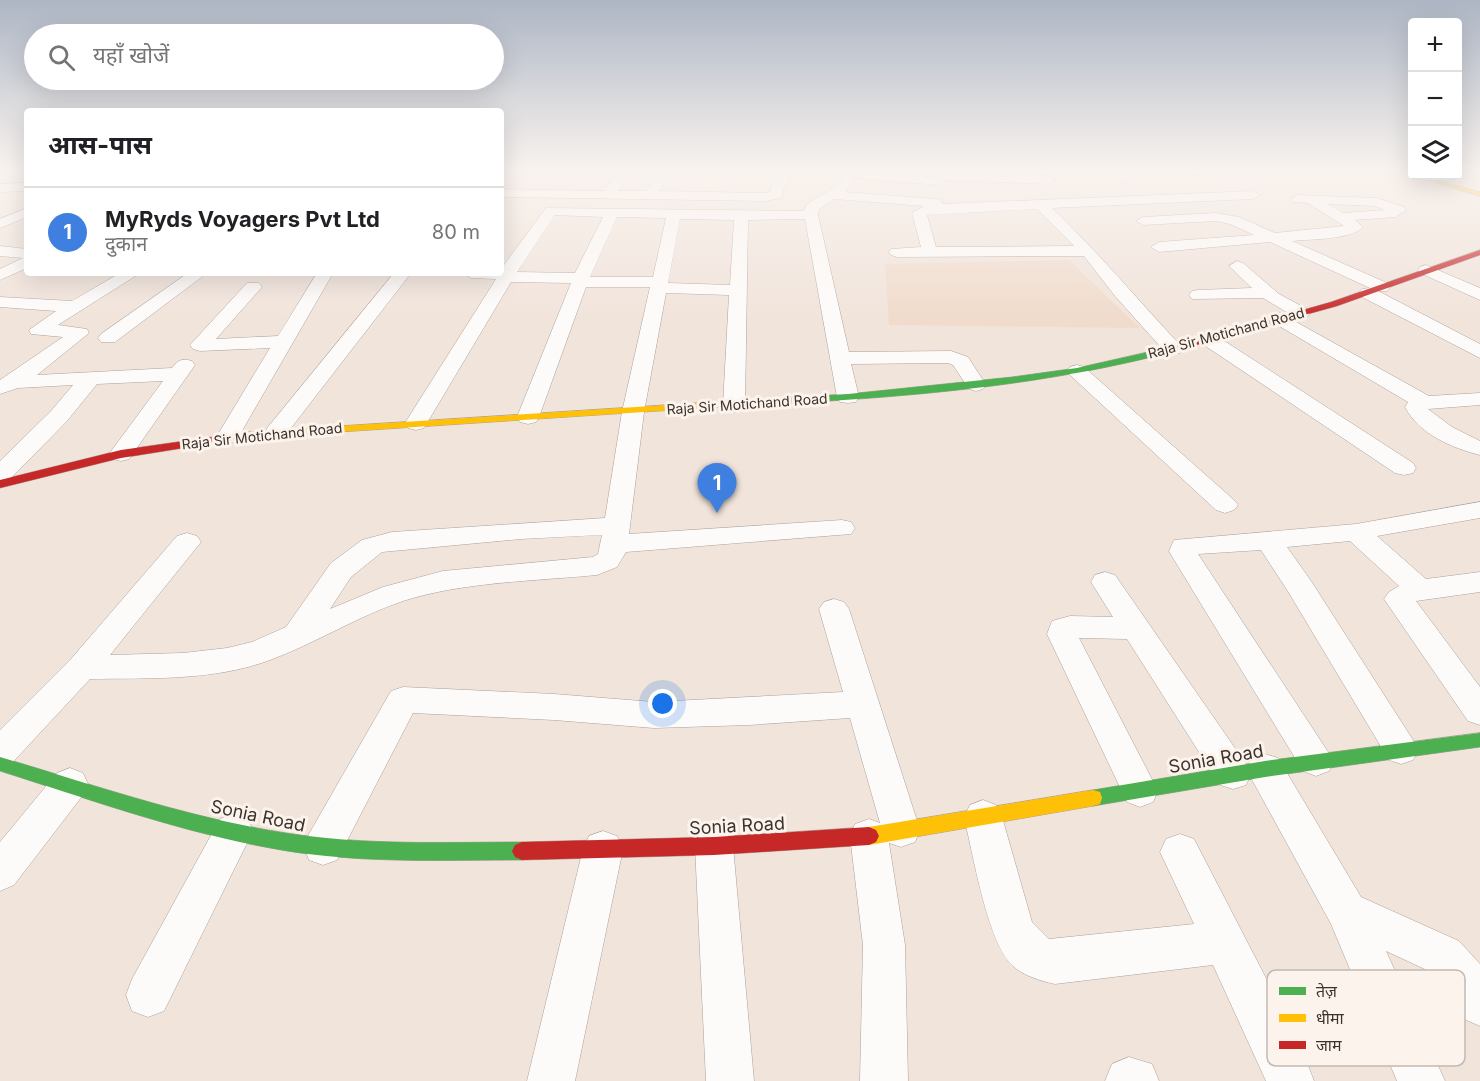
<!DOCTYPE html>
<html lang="hi">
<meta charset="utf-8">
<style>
body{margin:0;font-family:Inter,"Noto Sans Devanagari",sans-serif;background:#f6f6f6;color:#202124}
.controls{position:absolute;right:18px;top:18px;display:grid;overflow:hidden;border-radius:6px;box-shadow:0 6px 24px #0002}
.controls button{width:54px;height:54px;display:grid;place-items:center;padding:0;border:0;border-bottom:2px solid #e0e0e0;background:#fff;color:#202124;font:30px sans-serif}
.you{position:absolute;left:663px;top:704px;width:21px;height:21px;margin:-15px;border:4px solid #fff;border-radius:50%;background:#1a73e8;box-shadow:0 0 0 9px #1a73e833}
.badge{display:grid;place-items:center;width:39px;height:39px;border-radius:50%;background:#0f766e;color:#fff;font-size:20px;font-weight:700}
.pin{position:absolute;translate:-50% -50px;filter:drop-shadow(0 2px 3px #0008)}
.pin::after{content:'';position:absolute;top:32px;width:21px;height:18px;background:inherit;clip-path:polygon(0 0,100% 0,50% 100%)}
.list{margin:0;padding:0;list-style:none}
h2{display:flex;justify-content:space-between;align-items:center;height:78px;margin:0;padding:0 24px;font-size:26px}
h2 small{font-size:20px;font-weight:400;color:#757577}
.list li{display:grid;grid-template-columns:39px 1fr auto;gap:18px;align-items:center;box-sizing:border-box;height:90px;padding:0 24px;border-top:2px solid #e0e0e0}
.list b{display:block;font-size:22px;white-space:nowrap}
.list p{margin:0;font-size:20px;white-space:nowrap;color:#757577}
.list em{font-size:20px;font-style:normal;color:#757577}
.icon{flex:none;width:33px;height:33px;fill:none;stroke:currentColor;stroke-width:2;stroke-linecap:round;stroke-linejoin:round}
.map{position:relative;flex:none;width:1480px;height:1081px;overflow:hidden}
.search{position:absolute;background:#fff;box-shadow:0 6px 24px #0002;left:24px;top:24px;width:480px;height:66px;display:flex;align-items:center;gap:15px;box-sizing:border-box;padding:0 21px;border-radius:33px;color:#757577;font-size:22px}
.panel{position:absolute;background:#fff;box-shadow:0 6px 24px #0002;left:24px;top:108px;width:480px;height:168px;border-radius:6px}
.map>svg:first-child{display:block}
.built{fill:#f0dbcc}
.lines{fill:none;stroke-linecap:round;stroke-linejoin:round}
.street-casing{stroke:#aba19a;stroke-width:1}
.fast-casing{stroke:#aba19a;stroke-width:1}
.slow-casing{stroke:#aba19a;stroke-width:1}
.jam-casing{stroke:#aba19a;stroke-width:1}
.street{fill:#fdfbfa;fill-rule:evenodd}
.fast{fill:#4caf50;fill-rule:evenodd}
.slow{fill:#ffc107;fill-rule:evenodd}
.jam{fill:#c62828;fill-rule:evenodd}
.labels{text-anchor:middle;stroke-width:6;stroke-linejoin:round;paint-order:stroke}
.far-street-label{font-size:14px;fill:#3c332d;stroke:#fcf3ed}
.near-street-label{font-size:18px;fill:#3c332d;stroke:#fcf3ed}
.key{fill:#fcf3ed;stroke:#c2b9b3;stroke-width:1.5}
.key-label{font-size:16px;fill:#3c332d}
</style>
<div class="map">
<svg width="1480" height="1081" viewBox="0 0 1480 1081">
<rect width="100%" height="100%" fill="#f1e4db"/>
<path class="built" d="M 1069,260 L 1140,328 L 889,325 L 885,264 Z"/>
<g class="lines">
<defs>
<path id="street" d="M 620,168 L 632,168 L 618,191 L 645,191 L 665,168 L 677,168 L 659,191 L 765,193 L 770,192 L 779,168 L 791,168 L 781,198 L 765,201 L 501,197 L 501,189 L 605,191 Z
M 849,168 L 932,177 L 933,173 L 938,172 L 1049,176 L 1055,180 L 1049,184 L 944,180 L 943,184 L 938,185 L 855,178 L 845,192 L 936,199 L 941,200 L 942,204 L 1253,191 L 1260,195 L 1253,199 L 1052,208 C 1097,251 1137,299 1180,345 L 1183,349 L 1180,353 L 1166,353 L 1115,296 L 1084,256 L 897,257 L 891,255 L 889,252 L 891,249 L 921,247 L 912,213 L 924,206 L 834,199 L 819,209 L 818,215 L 849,352 L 951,351 L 968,357 L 986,385 L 983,389 L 976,391 L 969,389 L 953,365 L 948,363 L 851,364 L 859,397 L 856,402 L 848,403 L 840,402 L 837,397 L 805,219 L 748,220 L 745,405 L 742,410 L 734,412 L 726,410 L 723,405 L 729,295 L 666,293 L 644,412 L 629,534 L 842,520 L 851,522 L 855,528 L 851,534 L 626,552 L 617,567 L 597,575 C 535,581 462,582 403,601 C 358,616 316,643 270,660 C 214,681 150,678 90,679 L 12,763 L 0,768 L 0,730 L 71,659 L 177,536 L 187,533 L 197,536 L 201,542 L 110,655 L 183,653 L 227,648 L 252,642 L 286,627 L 331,563 L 362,540 L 392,532 L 605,518 L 622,412 L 650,287 L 586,287 L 539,417 L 536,422 L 528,424 L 520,422 L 517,417 L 571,283 L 511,282 L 424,428 L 416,430 L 408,428 L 405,423 L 496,279 L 471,278 L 463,273 L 501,273 L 501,269 L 546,208 L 804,211 L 807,204 L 836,186 ZM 1037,209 L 1074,246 L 936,247 L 927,215 ZM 555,215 L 603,217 L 575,273 L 517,272 ZM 617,217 L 666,218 L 653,277 L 590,277 ZM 680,219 L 734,220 L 730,285 L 668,283 ZM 602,535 L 598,554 L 593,557 L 443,571 L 383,587 L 330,609 L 351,577 L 382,552 L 521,539 Z
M 1116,168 L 1128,168 L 1132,177 L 1126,181 L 1121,180 Z
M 1136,168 L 1243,170 L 1249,174 L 1243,178 L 1142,172 Z
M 27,183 L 27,191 L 0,192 L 0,184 Z
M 1298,195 L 1377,198 L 1404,207 L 1406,210 L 1395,217 L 1355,220 L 1363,227 C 1351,240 1310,239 1292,241 L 1387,283 L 1390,287 L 1387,291 L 1378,291 L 1480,344 L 1480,358 L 1362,297 L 1359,293 L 1362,289 L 1370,288 L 1270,242 L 1159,252 L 1151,247 L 1159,242 L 1254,235 L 1230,224 L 1216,221 L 1143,225 L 1136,221 L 1143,217 L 1216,213 L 1239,217 L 1275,233 L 1344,226 L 1308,203 L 1293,202 L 1291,199 ZM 1328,204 L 1375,206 L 1385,210 L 1343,213 Z
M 27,208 L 27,217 L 0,228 L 0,219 Z
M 0,246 L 27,249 L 27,268 L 0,280 L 0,269 L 23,258 L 0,256 Z
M 1237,261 L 1243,263 L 1279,294 L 1307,309 L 1310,313 L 1307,317 L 1295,317 L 1263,298 L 1192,299 L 1189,295 L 1192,291 L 1198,290 L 1252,288 L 1229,266 Z
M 1426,265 L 1480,288 L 1480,300 L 1420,273 L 1418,270 L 1420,267 Z
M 120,273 L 140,273 L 58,325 L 87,329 L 89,333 L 37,375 L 172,368 C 178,360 182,358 192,361 L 195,365 L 129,459 L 121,461 L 113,459 L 109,454 L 163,381 L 97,384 L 67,421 L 9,480 L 0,482 L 0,461 L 51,411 L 73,385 L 18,388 L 0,394 L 0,380 L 63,337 L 31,334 L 29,330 L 56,311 L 0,307 L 0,297 L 72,301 Z
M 188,273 L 207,273 L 115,342 L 101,342 L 98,338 L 101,334 Z
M 317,273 L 333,273 L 239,436 L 236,441 L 228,443 L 220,441 L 217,436 L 270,348 L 200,351 L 193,349 L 190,345 L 247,283 L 259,283 L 262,287 L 216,339 L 278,336 Z
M 394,273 L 411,273 L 284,437 L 276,439 L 268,437 L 265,432 L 268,427 Z
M 1280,313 L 1429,396 L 1480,393 L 1480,405 L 1428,409 L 1452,427 L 1480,441 L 1480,455 C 1452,448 1419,434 1405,407 L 1408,402 L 1274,323 L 1271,319 L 1274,315 Z
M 1208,333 L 1215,335 L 1413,463 L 1416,468 L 1413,473 L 1404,475 L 1395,473 L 1201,343 L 1198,339 L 1201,335 Z
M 1077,365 L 1084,367 L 1234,500 L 1238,505 L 1234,510 L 1225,513 L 1216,510 L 1070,375 L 1067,371 L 1070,367 Z
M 1480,502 L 1480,518 L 1377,536 L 1426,579 L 1480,572 L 1480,592 L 1416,601 L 1480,687 L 1480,725 L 1468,721 L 1384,599 L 1389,592 L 1399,586 L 1350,541 L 1287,547 L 1311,581 L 1413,740 L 1419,750 L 1413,760 L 1401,764 L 1389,760 L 1289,593 L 1261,550 L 1198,554 L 1334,761 L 1329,771 L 1316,776 L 1303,771 L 1173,558 L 1169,551 L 1174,540 L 1356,524 Z
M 1105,572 L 1115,575 L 1248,767 L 1252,758 L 1265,754 L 1278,758 L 1361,897 L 1459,941 L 1480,964 L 1480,1026 L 1464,1019 L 1444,987 L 1429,971 L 1386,951 L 1445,1081 L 1397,1081 L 1331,924 L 1250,776 L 1246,785 L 1233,789 L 1220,785 L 1127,639 L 1079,638 L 1158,791 L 1153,802 L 1140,807 L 1127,802 L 1047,634 L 1052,621 L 1070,616 L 1113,617 L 1091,582 L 1095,575 Z
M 834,599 L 844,602 L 849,609 L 920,830 L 915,842 L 901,847 L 889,843 L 905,945 L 908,1081 L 860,1081 L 863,945 L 850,836 L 855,824 L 869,819 L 880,823 L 850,718 L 749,725 L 654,728 L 554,720 L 413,713 L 337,860 L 323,865 L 309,860 L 304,847 L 309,834 L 391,691 L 403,687 L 554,694 L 654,702 L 843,692 L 819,609 L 824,602 Z
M 70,768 L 83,773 L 88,784 L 83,795 L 14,885 L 0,891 L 0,842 L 57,773 Z
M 983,800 L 996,805 L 1002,817 L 1032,922 L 1049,939 L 1194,924 L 1160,852 L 1166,839 L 1180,834 L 1194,839 L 1299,1042 L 1314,1081 L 1266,1081 L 1213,965 L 1055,984 C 1041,981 1024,976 1013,966 C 987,942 973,853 964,817 L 970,805 Z
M 234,814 L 248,819 L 253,831 L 164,1011 L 148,1017 L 132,1011 L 126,995 L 132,979 L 220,819 Z
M 714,828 L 728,834 L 733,846 L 754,1081 L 706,1081 L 695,846 L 700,834 Z
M 603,831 L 617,836 L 623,849 L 575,1081 L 527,1081 L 583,849 L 589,836 Z
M 1129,1057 L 1152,1064 L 1159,1081 L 1105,1081 L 1112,1064 Z"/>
<path id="fast" d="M 1153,351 L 1158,354 L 1156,356 C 1027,388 893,398 761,405 L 756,402 L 761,399 L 848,394 L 1012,377 L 1077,368 Z
M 1480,733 L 1480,747 L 1265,777 L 1093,806 L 1086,804 L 1084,798 L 1086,792 L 1093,790 L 1265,761 Z
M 0,757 C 101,787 203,823 308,836 C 379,845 451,842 522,842 L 529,845 L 532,851 L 529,857 L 522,860 C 451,860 379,863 308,854 C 202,840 101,803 0,771 Z"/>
<path id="slow" d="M 1415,176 L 1423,176 L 1480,192 L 1480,196 Z
M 761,399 L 766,402 L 765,404 L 248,438 L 242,435 L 248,432 Z
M 1093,790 L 1100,792 L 1102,798 L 1100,804 L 1093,806 L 869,845 L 862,842 L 859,836 L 862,830 L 869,827 Z"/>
<path id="jam" d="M 1480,250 L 1480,255 L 1337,306 L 1156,356 L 1148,354 L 1331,302 Z
M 248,432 L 252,433 L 252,437 L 121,458 L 0,488 L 0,480 L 121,450 Z
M 869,827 L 876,830 L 879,836 L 876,842 L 869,845 L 714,855 L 522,860 L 515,857 L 512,851 L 515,845 L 522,842 L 714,837 Z"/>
</defs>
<use href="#street" class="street-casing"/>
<use href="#fast" class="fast-casing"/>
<use href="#slow" class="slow-casing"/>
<use href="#jam" class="jam-casing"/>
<use href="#street" class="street"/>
<use href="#fast" class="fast"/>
<use href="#slow" class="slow"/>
<use href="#jam" class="jam"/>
</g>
<linearGradient id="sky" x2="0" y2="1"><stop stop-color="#adb6c4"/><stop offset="0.53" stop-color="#f9f3ef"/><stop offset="1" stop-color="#f9f3ef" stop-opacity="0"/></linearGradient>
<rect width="1480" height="319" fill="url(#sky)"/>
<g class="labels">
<g class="far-street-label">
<text transform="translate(1226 333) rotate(-15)" y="5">Raja Sir Motichand Road</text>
<text transform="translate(747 404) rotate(-4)" y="5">Raja Sir Motichand Road</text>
<text transform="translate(262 436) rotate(-6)" y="5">Raja Sir Motichand Road</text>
</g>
<g class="near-street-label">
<text transform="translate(1216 759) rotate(-10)" y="6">Sonia Road</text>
<text transform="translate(258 816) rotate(12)" y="6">Sonia Road</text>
<text transform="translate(737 826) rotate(-3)" y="6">Sonia Road</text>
</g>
</g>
<rect x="1267" y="970" width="198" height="96" rx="9" class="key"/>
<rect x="1279" y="987" width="27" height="8" fill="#4caf50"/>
<rect x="1279" y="1014" width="27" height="8" fill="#ffc107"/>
<rect x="1279" y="1041" width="27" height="8" fill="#c62828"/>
<g class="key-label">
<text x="1316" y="997">तेज़</text>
<text x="1316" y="1024">धीमा</text>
<text x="1316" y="1051">जाम</text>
</g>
</svg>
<div class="controls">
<button>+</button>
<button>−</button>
<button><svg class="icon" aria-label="layers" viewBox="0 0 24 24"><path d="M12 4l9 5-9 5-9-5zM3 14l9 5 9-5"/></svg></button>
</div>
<div class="you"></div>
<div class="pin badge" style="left:717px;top:513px;background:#3f7fe0">1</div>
<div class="search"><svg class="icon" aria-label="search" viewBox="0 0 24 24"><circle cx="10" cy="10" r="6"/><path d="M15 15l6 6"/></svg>यहाँ खोजें</div>
<section class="panel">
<h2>आस-पास<small></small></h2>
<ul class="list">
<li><span class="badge" style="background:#3f7fe0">1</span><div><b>MyRyds Voyagers Pvt Ltd</b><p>दुकान</p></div><em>80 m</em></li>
</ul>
</section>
</div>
